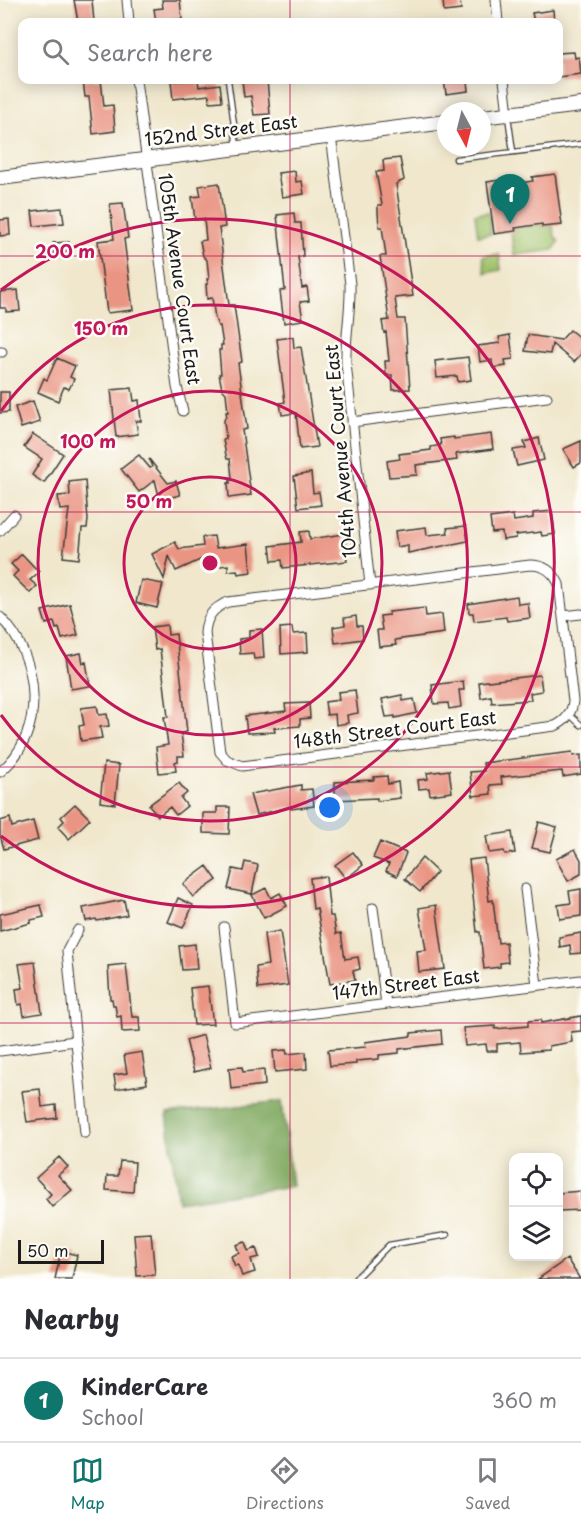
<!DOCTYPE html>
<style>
body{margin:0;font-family:"Playpen Sans",sans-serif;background:#f7f7f7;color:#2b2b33}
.controls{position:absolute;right:18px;bottom:18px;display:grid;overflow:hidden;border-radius:12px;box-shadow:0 3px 15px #0003}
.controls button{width:54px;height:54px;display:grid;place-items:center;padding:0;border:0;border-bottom:2px solid #e1e1e2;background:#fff;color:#2b2b33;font:30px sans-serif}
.compass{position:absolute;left:437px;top:102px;width:54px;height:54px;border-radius:50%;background:#fff;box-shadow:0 3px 15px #0003;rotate:173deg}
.scale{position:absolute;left:18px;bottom:15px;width:86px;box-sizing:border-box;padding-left:6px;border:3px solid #1c1c1c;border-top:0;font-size:16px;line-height:21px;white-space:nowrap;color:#1c1c1c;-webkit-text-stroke:4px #fdfcf7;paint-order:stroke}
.you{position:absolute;left:330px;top:808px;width:21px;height:21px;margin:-15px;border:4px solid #fff;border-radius:50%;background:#1a73e8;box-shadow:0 0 0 9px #1a73e833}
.badge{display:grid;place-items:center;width:39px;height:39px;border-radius:50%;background:#0f766e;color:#fff;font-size:20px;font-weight:700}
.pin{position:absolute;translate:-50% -50px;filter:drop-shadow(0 2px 3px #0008)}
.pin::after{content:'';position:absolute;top:32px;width:21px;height:18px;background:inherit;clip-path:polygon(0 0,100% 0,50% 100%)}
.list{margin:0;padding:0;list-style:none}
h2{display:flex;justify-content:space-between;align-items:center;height:78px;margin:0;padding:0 24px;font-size:26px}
h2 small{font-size:20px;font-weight:400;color:#7c7c81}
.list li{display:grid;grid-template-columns:39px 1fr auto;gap:18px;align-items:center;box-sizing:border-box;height:84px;padding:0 24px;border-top:2px solid #e1e1e2}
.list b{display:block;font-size:22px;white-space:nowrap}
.list p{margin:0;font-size:20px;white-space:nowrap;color:#7c7c81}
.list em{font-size:20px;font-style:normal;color:#7c7c81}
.icon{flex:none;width:33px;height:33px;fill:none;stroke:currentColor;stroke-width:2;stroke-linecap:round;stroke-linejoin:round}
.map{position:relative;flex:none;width:581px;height:1279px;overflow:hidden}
.search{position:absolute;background:#fff;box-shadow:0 3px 15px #0003;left:18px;right:18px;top:18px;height:66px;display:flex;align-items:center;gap:15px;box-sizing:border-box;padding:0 21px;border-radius:12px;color:#7c7c81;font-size:22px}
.sheet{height:162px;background:#fff}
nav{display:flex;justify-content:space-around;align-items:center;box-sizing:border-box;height:84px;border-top:2px solid #e1e1e2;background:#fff;font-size:16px;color:#7c7c81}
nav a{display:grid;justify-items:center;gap:3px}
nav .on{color:#0f766e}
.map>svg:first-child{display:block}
.green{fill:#a1c36c;stroke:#5e7044;stroke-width:1.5}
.forest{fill:#80a960;stroke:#4e623e;stroke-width:1.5}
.building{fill:#ea9584}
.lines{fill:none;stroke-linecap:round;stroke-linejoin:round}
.service-casing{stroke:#3c3a36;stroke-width:7}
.minor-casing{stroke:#3c3a36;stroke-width:11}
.secondary-casing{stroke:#3c3a36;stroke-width:16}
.service{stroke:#fff;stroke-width:4.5}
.minor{stroke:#fff;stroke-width:9}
.secondary{stroke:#fff;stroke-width:14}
.grid{fill:none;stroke:#c2185b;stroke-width:1.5;stroke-opacity:0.55}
.ring{fill:none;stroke:#c2185b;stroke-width:3}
.labels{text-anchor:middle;stroke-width:5;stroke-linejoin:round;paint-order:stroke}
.street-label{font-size:18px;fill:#1c1c1c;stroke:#fdfcf7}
.centre{fill:#c2185b;stroke:#fdfcf7;stroke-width:3}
.ring-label{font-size:18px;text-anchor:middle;font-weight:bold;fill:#c2185b;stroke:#fdfcf7;stroke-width:5;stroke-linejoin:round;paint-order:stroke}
</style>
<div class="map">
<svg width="581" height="1279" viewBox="0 0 581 1279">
<rect width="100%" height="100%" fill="#fdfcf7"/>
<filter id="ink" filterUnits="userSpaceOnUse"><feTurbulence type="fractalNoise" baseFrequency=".0167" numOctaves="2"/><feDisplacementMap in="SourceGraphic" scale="12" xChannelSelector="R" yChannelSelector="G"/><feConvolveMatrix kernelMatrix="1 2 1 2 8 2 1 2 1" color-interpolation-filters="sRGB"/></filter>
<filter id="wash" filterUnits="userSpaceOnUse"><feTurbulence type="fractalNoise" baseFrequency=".008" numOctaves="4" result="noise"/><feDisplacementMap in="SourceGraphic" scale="24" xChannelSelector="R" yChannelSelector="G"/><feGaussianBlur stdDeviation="1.35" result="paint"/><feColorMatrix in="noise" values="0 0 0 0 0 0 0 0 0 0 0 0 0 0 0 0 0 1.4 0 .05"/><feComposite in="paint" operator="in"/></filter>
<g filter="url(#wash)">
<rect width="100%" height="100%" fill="#f0e7cc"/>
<path class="green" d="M 489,212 L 491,234 L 478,236 L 475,214 Z
M 542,224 L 542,227 L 553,226 L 555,237 L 559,242 L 553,250 L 514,255 L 511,231 L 516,231 L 515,228 Z
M 499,254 L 501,270 L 485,273 L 483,256 Z"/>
<path class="forest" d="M 282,1101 L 292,1186 L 178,1202 L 167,1114 Z"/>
<g id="blocks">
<path class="building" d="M 74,0 L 92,0 L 94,22 L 78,22 Z
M 162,0 L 180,0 L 182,19 L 170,20 L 170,22 L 156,22 L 154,9 L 163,8 Z
M 443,0 L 460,0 L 461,10 L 444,12 Z
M 553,10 L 554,22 L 534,22 L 532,13 Z
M 574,52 L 575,58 L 579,57 L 581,74 L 558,77 L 558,53 Z
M 83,80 L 101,80 L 104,106 L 113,105 L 115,131 L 93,134 L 89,97 L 85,97 Z
M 198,80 L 199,87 L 220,84 L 222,101 L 210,102 L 209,95 L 173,99 L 171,81 Z
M 242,80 L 267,80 L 270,114 L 254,115 L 251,96 L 244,97 Z
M 444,80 L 467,80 L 468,91 L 446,94 Z
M 400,158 L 404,180 L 396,184 L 413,296 L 395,298 L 398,319 L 405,319 L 410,389 L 393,390 L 392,375 L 386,375 L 385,361 L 389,361 L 386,332 L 384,333 L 382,321 L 389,320 L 380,256 L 386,256 L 382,227 L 379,227 L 378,212 L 378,205 L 382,205 L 376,172 L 384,171 L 383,160 Z
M 295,171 L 296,182 L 302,181 L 304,194 L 282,197 L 278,173 Z
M 555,174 L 562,225 L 542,227 L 542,224 L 515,228 L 516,231 L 494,234 L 487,182 L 513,178 L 514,184 L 533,181 L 532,177 Z
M 219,183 L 225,227 L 219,228 L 229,305 L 234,305 L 242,362 L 238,363 L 247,429 L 242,430 L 251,495 L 229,498 L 228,483 L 230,483 L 230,478 L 232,478 L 230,459 L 227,459 L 226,455 L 223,440 L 226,439 L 224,421 L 225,417 L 227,417 L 226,412 L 228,412 L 226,393 L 222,389 L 219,374 L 221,374 L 219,350 L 221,350 L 221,345 L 223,345 L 220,326 L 218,326 L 215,318 L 212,298 L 207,299 L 206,284 L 208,284 L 207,279 L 209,279 L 207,260 L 203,256 L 200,241 L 206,240 L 204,219 L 195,220 L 192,197 L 201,196 L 199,186 Z
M 123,203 L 128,238 L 124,239 L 133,310 L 107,313 L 98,241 L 114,239 L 110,204 Z
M 62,208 L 64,223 L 34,226 L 32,211 Z
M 294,213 L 295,223 L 301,223 L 303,256 L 298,257 L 302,288 L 307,287 L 309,301 L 300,302 L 303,320 L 284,323 L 280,291 L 285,290 L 277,215 Z
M 9,219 L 10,235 L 0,236 L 0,220 Z
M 69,242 L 70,255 L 54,256 L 53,243 Z
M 18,290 L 20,311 L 6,312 L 6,308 L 0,308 L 0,292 Z
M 570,330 L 581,339 L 581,354 L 574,362 L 552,344 L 550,354 L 525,351 L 528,335 L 561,340 Z
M 510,335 L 513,359 L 505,360 L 506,366 L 493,368 L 492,360 L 480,362 L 478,346 L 500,343 L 499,337 Z
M 293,337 L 294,348 L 301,347 L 317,447 L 300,449 L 296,413 L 282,415 L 280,403 L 285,402 L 277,339 Z
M 468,357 L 471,380 L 458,382 L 457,376 L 437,378 L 435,361 Z
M 57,358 L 75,366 L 70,377 L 74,379 L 69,389 L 64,387 L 58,401 L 38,392 L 44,378 L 47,380 Z
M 132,388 L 134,401 L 139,400 L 141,421 L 136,421 L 138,434 L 116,437 L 111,390 Z
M 0,392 L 9,392 L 9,412 L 0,413 Z
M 33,401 L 40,422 L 21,428 L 15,407 Z
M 33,434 L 63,454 L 44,483 L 32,475 L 42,459 L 24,447 Z
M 491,434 L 493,449 L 456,454 L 457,460 L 416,465 L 417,475 L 389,477 L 387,461 L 400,459 L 399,454 L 431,450 L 431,447 L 441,445 L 440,439 L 454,437 L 454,439 Z
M 539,438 L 544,460 L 517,466 L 513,450 L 526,448 L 524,442 Z
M 581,441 L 581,463 L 574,467 L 563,449 Z
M 139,455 L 150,468 L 152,467 L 149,459 L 168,483 L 176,481 L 180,495 L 160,500 L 155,480 L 139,492 L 121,469 Z
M 311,473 L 313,493 L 319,492 L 321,505 L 298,508 L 294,476 Z
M 85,480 L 88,520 L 87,528 L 82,528 L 79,559 L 63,557 L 69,509 L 60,510 L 58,496 L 70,495 L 69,482 Z
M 552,511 L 555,534 L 542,536 L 541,532 L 516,535 L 516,538 L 503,540 L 502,532 L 492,533 L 490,518 L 513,515 L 514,521 L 533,518 L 533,513 Z
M 466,526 L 468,541 L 408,553 L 408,545 L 397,547 L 395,531 L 426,527 L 427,535 L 448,533 L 447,528 Z
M 309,531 L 310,539 L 344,534 L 347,561 L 283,568 L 282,560 L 272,561 L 270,546 L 301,542 L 300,532 Z
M 214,536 L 216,548 L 248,544 L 251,572 L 238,574 L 237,570 L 228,571 L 228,565 L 205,568 L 204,558 L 176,571 L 169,556 L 164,579 L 152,554 L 175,542 L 179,549 L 203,546 L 202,537 Z
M 22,554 L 39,572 L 30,580 L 37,586 L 30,593 L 13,576 L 18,571 L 11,564 Z
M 141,580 L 163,584 L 157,608 L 136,603 Z
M 517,596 L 518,604 L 528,603 L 530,618 L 507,621 L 506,617 L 474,621 L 473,613 L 469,613 L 468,604 Z
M 70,604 L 78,635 L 62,639 L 59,628 L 56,629 L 54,622 L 46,624 L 42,611 Z
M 425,608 L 426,616 L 442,614 L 444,633 L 395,640 L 396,645 L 379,647 L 377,630 L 382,630 L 380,616 L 389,615 L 389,612 Z
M 356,616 L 357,626 L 362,626 L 363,639 L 335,643 L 333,627 L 345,625 L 344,618 Z
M 167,625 L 168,635 L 176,634 L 187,732 L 181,733 L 184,756 L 178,756 L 178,761 L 175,762 L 176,771 L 159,773 L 156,747 L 168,745 L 164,717 L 168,717 L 160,649 L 155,650 L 152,627 Z
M 292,627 L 293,634 L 307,633 L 308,652 L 281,654 L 280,628 Z
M 262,629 L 264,658 L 254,659 L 253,653 L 240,654 L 239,639 L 249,638 L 249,630 Z
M 81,653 L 83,663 L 86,662 L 90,686 L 71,689 L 66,656 Z
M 540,675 L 542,691 L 530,693 L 531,700 L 492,703 L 491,696 L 481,698 L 479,682 Z
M 463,681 L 464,690 L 459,690 L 461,707 L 449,709 L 448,703 L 434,704 L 432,685 Z
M 355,690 L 358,713 L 347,715 L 348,723 L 336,725 L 335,714 L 327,715 L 325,702 L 339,700 L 338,692 Z
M 402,695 L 403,701 L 414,699 L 417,713 L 395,718 L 395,716 L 386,717 L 382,699 Z
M 309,703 L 310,718 L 300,719 L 300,726 L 274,728 L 275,732 L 247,733 L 245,716 L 286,711 L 285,704 Z
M 97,706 L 99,715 L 107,714 L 109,726 L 100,727 L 102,738 L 81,741 L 79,726 L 84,725 L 81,708 Z
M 572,752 L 573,756 L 581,755 L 581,774 L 563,777 L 562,771 L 501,777 L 502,784 L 490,785 L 491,794 L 473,796 L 470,772 L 484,771 L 483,763 Z
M 104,763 L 119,765 L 115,804 L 100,802 Z
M 449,770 L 452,792 L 430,795 L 429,788 L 419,789 L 418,780 L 428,779 L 427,773 Z
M 387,776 L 388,784 L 398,782 L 400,798 L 377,801 L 377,798 L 335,800 L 335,782 L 374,780 L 374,777 Z
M 179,783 L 187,793 L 181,798 L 187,806 L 176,815 L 170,807 L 158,816 L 149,805 Z
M 301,785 L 301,790 L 312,789 L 314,806 L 291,809 L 290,807 L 256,815 L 250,794 Z
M 75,804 L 90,819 L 69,839 L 58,827 L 64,821 L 61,817 Z
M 217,807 L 230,807 L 229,834 L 203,833 L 203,813 L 217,813 Z
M 10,818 L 12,827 L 33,821 L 38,840 L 4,849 L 0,835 L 0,821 Z
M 539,822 L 557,827 L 550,852 L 532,848 Z
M 512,832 L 515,853 L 505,854 L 504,851 L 489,853 L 486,836 Z
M 380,842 L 406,853 L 397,876 L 386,871 L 389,864 L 373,858 Z
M 575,849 L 581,860 L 581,874 L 568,881 L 556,859 Z
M 353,852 L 363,865 L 346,879 L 335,865 Z
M 422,858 L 437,872 L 420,892 L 405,879 Z
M 484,858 L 489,901 L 493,900 L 498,943 L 506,942 L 508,962 L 500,963 L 500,967 L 484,969 L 480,932 L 477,932 L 469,860 Z
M 245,862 L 258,865 L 252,894 L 228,889 L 233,869 L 243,871 Z
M 207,866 L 217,880 L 193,897 L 183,884 Z
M 326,876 L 330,916 L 333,916 L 336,934 L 341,933 L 345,959 L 358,957 L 360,969 L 353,971 L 355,980 L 330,984 L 317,908 L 313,909 L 310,878 Z
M 266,888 L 271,898 L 280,893 L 287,906 L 264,918 L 252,895 Z
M 581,889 L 581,916 L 560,919 L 558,905 L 571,903 L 569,891 Z
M 178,898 L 193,905 L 183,928 L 168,922 Z
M 124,900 L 127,915 L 97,921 L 96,919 L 86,921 L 83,908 Z
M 41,905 L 44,917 L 31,920 L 31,923 L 0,931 L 0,914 Z
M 436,905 L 445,969 L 419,972 L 417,951 L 426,950 L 419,908 Z
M 280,931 L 288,985 L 258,989 L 256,967 L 268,965 L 264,934 Z
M 581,933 L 581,953 L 571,954 L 570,945 L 560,947 L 559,937 Z
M 195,944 L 197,969 L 182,970 L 179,946 Z
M 35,962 L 42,1013 L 24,1016 L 22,1004 L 18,1005 L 16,989 L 23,988 L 19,964 Z
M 126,964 L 132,1017 L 139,1017 L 140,1031 L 122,1032 L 121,1016 L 117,1017 L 115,1005 L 113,1005 L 112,999 L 110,999 L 108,966 Z
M 208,986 L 213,1024 L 194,1025 L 190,988 Z
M 581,1016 L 581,1031 L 571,1032 L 572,1042 L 549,1046 L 549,1050 L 521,1052 L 520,1042 L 497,1044 L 497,1051 L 487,1051 L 486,1044 L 465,1046 L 463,1028 L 495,1026 L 495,1029 L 528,1026 L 528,1021 L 541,1020 L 541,1023 Z
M 441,1030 L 442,1044 L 399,1049 L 399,1053 L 379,1055 L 379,1059 L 356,1061 L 356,1064 L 330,1066 L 328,1050 L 366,1047 L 365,1042 L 411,1036 L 411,1033 Z
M 203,1035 L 211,1068 L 194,1072 L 186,1040 Z
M 286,1050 L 287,1054 L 306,1052 L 307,1069 L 275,1072 L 273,1051 Z
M 142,1052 L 147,1084 L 116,1089 L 114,1075 L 127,1073 L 124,1055 Z
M 242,1067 L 243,1072 L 264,1070 L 265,1085 L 231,1089 L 229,1068 Z
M 40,1089 L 42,1107 L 56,1105 L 57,1118 L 27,1122 L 22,1091 Z
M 59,1157 L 68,1167 L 58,1175 L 72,1190 L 52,1207 L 46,1199 L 51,1194 L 36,1178 Z
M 120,1161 L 135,1162 L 133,1192 L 106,1190 L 107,1176 L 118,1176 Z
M 581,1191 L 581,1210 L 558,1211 L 558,1193 Z
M 151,1233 L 155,1275 L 137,1276 L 134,1234 Z
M 245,1242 L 248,1251 L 256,1248 L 259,1257 L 251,1259 L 255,1272 L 242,1276 L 238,1265 L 235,1266 L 231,1256 L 239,1253 L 236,1245 Z
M 61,1251 L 77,1255 L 72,1279 L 55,1279 Z
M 567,1259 L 580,1279 L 538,1279 Z"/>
</g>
</g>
<g filter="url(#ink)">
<use href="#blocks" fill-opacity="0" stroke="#3c3a36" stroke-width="1.5"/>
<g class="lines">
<defs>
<path id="service" d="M 228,80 L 237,147
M 508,116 L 513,152
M 456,159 L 581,144
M 569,714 L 581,725
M 355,1279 L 389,1245 L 447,1235"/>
<path id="minor" d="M 127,0 L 129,22
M 496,0 L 498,22
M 136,80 L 177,387 L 183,411
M 504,80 L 508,114
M 331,136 L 350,284 C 351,311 345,337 346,363 L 370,585
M 0,352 L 2,352
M 352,422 L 547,397
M 0,531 L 14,515
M 530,565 C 544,565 553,571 559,584 L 573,701 C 572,713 566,721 555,726 L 242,766 L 227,760 L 220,752 L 205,633 C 206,617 213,608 228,602 Z
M 563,616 L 581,614
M 0,617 C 41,657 47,734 0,772
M 525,889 L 537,985
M 373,908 L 386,1004
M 224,927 L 235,1023 L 581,980
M 78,930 L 67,951 L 85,1133
M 0,1051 L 75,1041"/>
<path id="secondary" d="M 482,117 L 581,105
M 0,178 L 446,122"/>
</defs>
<use href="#service" class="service-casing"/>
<use href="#minor" class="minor-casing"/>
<use href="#secondary" class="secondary-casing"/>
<use href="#service" class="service"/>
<use href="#minor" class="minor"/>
<use href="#secondary" class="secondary"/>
</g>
</g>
<path class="grid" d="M 290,0 L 290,22M 290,80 L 290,1279M 0,256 L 581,256M 0,512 L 581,512M 0,767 L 581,767M 0,1023 L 581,1023"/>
<g class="ring">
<circle cx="210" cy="563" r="86"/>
<circle cx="210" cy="563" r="172"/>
<path d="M1 411A258 258 0 1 1 1 715"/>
<path d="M1 290A344 344 0 1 1 1 836"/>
</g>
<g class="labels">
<g class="street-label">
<text transform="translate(221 131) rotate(-7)" y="6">152nd Street East</text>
<text transform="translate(179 279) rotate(82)" y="6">105th Avenue Court East</text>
<text transform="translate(341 451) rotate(-95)" y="6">104th Avenue Court East</text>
<text transform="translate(395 730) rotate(-7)" y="6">148th Street Court East</text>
<text transform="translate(406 985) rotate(-7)" y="6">147th Street East</text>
</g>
</g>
<circle cx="210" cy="563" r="9" class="centre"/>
<g class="ring-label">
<text x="65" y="258">200 m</text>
<text x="101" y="335">150 m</text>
<text x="88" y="448">100 m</text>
<text x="149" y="508">50 m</text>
</g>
</svg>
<div class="controls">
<button><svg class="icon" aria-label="locate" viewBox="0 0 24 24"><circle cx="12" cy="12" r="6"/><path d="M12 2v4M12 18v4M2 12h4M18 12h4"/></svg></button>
<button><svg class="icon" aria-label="layers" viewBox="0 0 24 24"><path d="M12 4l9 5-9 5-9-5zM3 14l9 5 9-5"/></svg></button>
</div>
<svg class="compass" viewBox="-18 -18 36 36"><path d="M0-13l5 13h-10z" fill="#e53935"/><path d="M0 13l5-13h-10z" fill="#7c7c81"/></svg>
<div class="scale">50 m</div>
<div class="you"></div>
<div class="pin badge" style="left:510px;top:224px">1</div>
<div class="search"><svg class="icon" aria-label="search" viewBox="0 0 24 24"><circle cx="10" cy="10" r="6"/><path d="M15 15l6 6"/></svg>Search here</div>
</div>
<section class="sheet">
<h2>Nearby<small></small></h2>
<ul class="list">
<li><span class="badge">1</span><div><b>KinderCare</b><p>School</p></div><em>360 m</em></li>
</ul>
</section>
<nav>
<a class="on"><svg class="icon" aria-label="map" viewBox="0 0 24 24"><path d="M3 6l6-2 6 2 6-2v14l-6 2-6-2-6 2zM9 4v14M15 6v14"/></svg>Map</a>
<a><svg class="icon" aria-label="directions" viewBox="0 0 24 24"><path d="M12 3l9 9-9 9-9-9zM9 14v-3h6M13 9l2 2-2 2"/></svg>Directions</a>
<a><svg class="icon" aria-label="saved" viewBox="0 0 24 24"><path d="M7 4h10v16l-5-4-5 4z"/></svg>Saved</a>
</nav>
